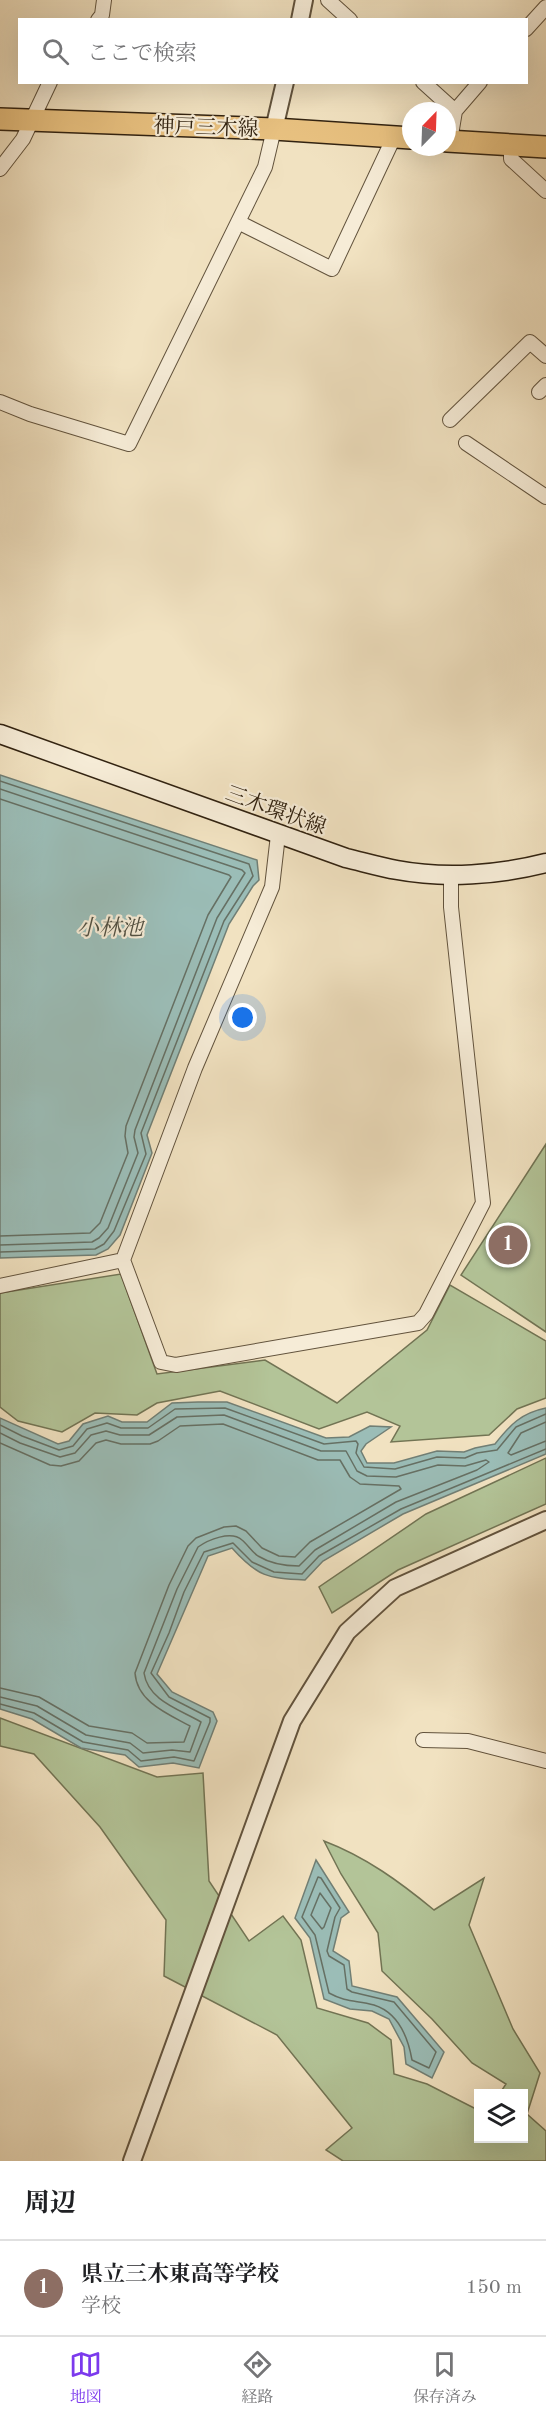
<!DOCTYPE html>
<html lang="ja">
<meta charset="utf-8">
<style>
body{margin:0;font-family:"Old Standard TT","Noto Serif JP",serif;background:#f2f2f2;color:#202124}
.controls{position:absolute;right:18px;bottom:18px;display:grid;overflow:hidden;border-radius:0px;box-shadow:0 6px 24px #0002}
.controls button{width:54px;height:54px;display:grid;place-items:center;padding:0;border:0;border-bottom:2px solid #e0e0e0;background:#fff;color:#202124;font:30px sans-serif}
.compass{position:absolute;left:402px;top:102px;width:54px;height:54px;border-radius:50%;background:#fff;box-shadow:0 6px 24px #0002;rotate:23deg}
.you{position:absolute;left:243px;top:1018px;width:21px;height:21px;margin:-15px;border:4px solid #fff;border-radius:50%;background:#1a73e8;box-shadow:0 0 0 9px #1a73e833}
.badge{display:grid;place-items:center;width:39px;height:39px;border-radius:50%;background:#7c3aed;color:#fff;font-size:20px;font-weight:700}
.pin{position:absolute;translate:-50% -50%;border:3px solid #fff;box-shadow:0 2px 6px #0006}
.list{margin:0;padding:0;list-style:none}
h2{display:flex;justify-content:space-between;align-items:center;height:78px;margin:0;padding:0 24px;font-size:26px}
h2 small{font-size:20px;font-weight:400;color:#757577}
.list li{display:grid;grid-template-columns:39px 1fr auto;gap:18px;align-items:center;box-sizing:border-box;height:96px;padding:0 24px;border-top:2px solid #e0e0e0}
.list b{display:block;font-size:22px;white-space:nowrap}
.list p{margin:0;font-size:20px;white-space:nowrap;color:#757577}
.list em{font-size:20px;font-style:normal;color:#757577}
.icon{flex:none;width:33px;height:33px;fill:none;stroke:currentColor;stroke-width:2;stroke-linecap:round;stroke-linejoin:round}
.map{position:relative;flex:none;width:546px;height:2161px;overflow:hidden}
.search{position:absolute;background:#fff;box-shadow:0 6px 24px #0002;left:18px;right:18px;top:18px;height:66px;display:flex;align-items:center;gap:15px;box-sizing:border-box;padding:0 21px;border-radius:0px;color:#757577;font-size:22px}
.sheet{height:174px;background:#fff}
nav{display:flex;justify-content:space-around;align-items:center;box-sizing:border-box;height:84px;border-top:2px solid #e0e0e0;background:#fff;font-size:16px;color:#757577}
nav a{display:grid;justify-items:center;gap:3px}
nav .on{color:#7c3aed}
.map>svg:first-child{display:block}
.green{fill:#b3c498;stroke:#727454;stroke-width:1.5}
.water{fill:#9bbdb7;stroke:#717f75;stroke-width:1.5}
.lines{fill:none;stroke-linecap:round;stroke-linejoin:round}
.shore{stroke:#667064;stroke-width:1.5}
.minor-casing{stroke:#62533d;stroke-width:16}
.tertiary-casing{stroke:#62533d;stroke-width:20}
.secondary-casing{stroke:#322311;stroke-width:21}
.primary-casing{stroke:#322311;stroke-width:24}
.minor{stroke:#f6ecd7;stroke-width:14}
.tertiary{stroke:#f6ecd7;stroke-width:16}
.secondary{stroke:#f6ecd7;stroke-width:18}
.primary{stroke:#e8c180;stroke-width:21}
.labels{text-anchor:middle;stroke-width:4.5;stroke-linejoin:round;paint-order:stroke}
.street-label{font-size:21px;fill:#322311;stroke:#f6ecd7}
.water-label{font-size:22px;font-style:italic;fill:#525143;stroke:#f6ecd7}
</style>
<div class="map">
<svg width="546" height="2161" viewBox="0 0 546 2161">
<rect width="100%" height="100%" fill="#f1e2c1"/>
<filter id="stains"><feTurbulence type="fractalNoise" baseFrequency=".00333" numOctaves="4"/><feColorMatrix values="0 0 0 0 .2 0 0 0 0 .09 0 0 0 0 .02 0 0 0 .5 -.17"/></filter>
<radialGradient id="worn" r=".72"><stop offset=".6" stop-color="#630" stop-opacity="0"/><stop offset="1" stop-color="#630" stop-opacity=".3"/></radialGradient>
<path class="green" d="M 546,1144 L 546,1332 L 461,1275 Z
M 121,1274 L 157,1374 L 265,1360 L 337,1403 L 427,1330 L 450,1285 L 546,1341 L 546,1398 L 517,1409 L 489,1435 L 391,1442 L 400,1426 L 367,1412 L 319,1429 L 220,1391 L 157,1403 L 137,1415 L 95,1413 L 62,1432 L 18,1421 L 0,1407 L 0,1293 Z
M 546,1458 L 546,1504 L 398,1570 L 332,1613 L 319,1587 L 426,1514 Z
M 0,1718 L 157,1777 L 203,1773 L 209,1881 L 249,1941 L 283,1916 L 301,1940 L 317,2008 L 368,2023 L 391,2040 L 394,2074 L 427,2084 L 478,2110 L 478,2138 L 524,2138 L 524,2094 L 500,2093 L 506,2084 L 472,2063 L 432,2019 L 382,1971 L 378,1933 L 341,1874 L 324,1841 C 366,1857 400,1882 434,1910 L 484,1878 L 469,1925 L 513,2029 L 540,2073 L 527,2114 L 546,2131 L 546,2161 L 343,2161 L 326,2150 L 352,2128 L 277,2035 L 164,1976 L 166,1920 L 100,1827 L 34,1754 L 0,1746 Z"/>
<path class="water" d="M 0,775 L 257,860 L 259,880 L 253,886 L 229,924 L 147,1135 L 152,1153 L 120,1235 L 108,1249 L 96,1255 L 0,1258 Z
M 198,1402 L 227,1402 L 326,1438 L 349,1437 L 370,1426 L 391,1427 L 366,1444 L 361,1451 L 367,1463 L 394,1463 L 437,1451 L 464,1452 L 475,1448 L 495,1444 C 510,1425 521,1413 546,1408 L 546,1454 L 403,1514 L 323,1561 L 305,1580 C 267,1578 258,1577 232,1548 L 208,1556 L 157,1674 L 172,1692 L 213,1712 L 217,1721 L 199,1768 L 173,1763 L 139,1767 L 125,1755 L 81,1748 L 32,1719 L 0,1709 L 0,1418 L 58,1444 L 69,1441 L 83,1424 L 108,1416 L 122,1422 L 147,1422 L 172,1403 Z
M 316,1860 L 349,1912 L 341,1918 L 333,1951 L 349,1961 L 352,1986 L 397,1997 L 444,2052 L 432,2078 L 406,2064 L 404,2047 L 389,2019 L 372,2011 L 350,2009 L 324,1999 L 310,1938 L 295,1918 Z"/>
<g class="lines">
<path class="shore" d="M 0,781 L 249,864 L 253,876 L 224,921 L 141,1133 L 146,1154 L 114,1231 L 104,1244 L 95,1249 L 0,1252
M 0,789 L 242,870 L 245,873 L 217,918 L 135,1130 L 134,1137 L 138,1153 L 108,1228 L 99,1238 L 92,1242 L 0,1245
M 0,799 L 229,875 L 231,877 L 208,915 L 126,1126 L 125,1136 L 128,1153 L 100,1223 L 90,1233 L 0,1236
M 546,1422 L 521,1433 L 508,1453 L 511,1455 L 546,1441
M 0,1425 L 22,1436 L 59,1450 L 73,1446 L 87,1429 L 107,1423 L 121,1428 L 148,1428 L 175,1409 L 225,1408 L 324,1444 L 356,1441 L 358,1444 L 356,1453 L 364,1467 L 395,1469 L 437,1457 L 465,1458 L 477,1453 L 497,1450 L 516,1427 L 546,1414
M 0,1433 L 20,1443 L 60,1457 L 75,1453 L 91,1435 L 106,1431 L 120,1435 L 149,1435 L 177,1417 L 224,1415 L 321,1451 L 346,1451 L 357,1471 L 367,1476 L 396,1477 L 438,1465 L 465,1466 L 486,1460 L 489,1462 L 477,1470 L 396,1502 L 315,1550 L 299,1566 C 284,1566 271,1564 258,1556 C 252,1552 248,1545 242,1540 C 231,1530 208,1540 198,1547 L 177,1589 L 144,1673 C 148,1701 181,1710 201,1722 L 190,1752 L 172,1750 L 143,1753 L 130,1743 L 86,1735 L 37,1706 L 0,1697
M 0,1443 L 50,1465 L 61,1466 L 79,1461 L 96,1443 L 106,1440 L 121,1444 L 150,1444 L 158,1441 L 180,1426 L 223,1424 L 318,1460 L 340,1460 L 350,1477 L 360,1484 L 399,1486 L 401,1489 L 310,1542 L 295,1557 L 279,1556 L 262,1548 L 246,1531 L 236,1526 L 224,1527 L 196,1538 L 188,1546 L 169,1585 L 135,1673 C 137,1702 168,1714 190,1726 L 184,1742 L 147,1743 L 132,1733 L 89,1726 L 39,1697 L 0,1688
M 0,1704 L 34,1713 L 83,1742 L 128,1750 L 141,1761 L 174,1757 L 194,1761 L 210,1722 L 210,1718 L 169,1697 L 151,1673 L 169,1633 L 184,1592 L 204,1552 L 233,1543 L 252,1562 L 274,1572 L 302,1574 L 319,1556 L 401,1509 L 546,1449
M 318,1877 L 321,1878 L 340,1908 L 335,1917 L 327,1951 L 329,1956 L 344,1965 L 347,1989 L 352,1992 L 394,2002 L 436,2052 L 429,2068 L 412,2060 C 408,2037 399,2013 374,2005 C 357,2000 347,2003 329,1993 L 315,1935 L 302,1917 Z
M 320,1893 L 331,1908 L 324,1927 L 322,1929 L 311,1915 Z"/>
<defs>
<path id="minor" d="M 328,0 L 350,20
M 98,20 L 102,15 L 104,0
M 526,29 L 546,7
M 423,82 L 455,111
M 450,141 L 455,111 L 480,82
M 511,145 L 511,159 L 546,191
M 0,169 L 23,139 L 50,82
M 238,222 L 332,269 L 394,137
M 539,392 L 546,385
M 0,402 L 30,414 L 129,444 L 265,167 L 274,129
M 450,420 L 530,342 L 546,356
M 466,443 L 546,497
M 278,835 L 272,887 L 195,1068 L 123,1260 L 161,1362 L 176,1365 L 418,1323 L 426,1314 L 483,1203 L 451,907 L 451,874
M 0,1286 L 123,1260
M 423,1740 L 468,1741 L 546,1761"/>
<path id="tertiary" d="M 300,20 L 304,0
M 274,129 L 285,82
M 132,2161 L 292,1721 L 347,1632 L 395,1588 L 546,1520"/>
<path id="secondary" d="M 0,734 L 346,858 C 363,862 380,867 397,870 C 445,879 499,875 546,863"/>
<path id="primary" d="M 0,119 L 274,129 L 411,138
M 447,141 L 546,147"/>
</defs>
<use href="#minor" class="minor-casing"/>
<use href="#tertiary" class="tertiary-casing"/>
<use href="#secondary" class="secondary-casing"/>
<use href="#primary" class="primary-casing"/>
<use href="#minor" class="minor"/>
<use href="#tertiary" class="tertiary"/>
<use href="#secondary" class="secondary"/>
<use href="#primary" class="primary"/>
</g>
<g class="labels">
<g class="street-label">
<text transform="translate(206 127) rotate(2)" y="7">神戸三木線</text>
<text transform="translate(276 810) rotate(20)" y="7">三木環状線</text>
</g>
<g class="water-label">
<text x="110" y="935">小林池</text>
</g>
</g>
<rect width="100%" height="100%" filter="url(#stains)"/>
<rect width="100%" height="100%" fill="url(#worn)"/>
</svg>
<div class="controls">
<button><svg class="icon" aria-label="layers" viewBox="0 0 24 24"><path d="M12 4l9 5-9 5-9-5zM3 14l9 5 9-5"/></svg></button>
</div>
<svg class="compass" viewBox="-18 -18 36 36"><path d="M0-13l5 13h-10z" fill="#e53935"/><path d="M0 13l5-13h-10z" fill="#757577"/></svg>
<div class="you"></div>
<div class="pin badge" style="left:508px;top:1245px;background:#8d6e63">1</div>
<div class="search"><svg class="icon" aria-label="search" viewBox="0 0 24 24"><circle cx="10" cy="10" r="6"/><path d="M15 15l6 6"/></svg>ここで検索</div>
</div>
<section class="sheet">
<h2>周辺<small></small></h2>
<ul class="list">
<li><span class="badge" style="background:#8d6e63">1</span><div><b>県立三木東高等学校</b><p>学校</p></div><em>150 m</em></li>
</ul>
</section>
<nav>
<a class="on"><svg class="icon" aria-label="map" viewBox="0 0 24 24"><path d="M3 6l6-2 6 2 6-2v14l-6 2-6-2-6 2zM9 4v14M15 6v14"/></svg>地図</a>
<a><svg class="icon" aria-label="directions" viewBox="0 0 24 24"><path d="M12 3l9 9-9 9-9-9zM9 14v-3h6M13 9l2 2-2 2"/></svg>経路</a>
<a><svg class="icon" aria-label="saved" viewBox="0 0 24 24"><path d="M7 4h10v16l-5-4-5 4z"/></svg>保存済み</a>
</nav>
